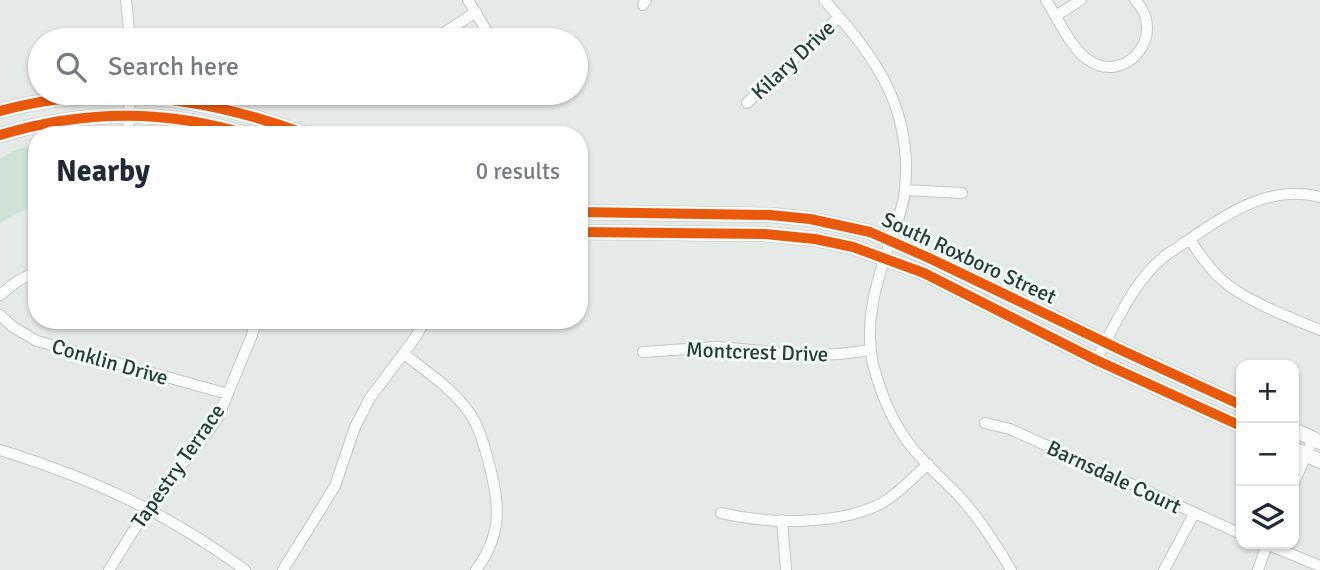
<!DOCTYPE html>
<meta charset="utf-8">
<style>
body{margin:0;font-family:Signika,sans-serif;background:#f6f6f7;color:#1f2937}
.controls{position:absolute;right:21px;bottom:21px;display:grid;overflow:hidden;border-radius:14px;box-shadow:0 2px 5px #0004}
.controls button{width:63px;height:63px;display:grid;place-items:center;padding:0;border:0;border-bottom:2px solid #e0e1e3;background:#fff;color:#1f2937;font:35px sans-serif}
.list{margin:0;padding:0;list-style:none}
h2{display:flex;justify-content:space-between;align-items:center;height:91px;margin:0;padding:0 28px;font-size:30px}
h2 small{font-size:23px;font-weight:400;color:#747a83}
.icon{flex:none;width:38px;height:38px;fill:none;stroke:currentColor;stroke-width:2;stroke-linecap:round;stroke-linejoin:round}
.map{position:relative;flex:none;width:1320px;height:570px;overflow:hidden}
.search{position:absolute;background:#fff;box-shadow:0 2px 5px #0004;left:28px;top:28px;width:560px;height:77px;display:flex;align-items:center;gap:18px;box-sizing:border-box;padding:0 24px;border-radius:38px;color:#747a83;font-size:26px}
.panel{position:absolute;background:#fff;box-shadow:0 2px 5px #0004;left:28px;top:126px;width:560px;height:203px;border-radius:28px}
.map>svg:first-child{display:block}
.green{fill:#cee3d6}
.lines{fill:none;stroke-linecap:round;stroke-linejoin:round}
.minor-casing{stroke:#c2c7c5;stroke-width:12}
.tertiary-casing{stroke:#c2c7c5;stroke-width:16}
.minor{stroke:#fbfcfc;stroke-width:10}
.tertiary{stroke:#fbfcfc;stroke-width:14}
.cycleway-casing{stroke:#f3f9f6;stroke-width:15}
.cycleway{stroke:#e8590c;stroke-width:10}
.labels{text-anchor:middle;stroke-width:6;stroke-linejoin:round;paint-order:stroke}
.street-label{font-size:21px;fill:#223e39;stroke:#f3f9f6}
</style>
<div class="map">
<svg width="1320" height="570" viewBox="0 0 1320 570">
<rect width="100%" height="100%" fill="#e5eae8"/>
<path class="green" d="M 37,144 L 37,203 L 0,223 L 0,159 L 13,151 Z"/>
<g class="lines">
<defs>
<path id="minor" d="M 126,0 L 130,40
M 468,0 L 492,40
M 824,0 C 875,55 913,109 905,189 C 904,207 895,227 889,245 C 876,283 864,323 873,364 C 881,395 894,426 914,450 C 928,466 944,481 959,496 C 979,518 996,544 1011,570
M 1046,0 C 1057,17 1071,48 1087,59 C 1124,87 1169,35 1135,0
M 643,5 L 646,0
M 1057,15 L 1081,0
M 433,40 L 476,12
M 747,103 L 839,17
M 128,135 L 130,93
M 905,190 L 962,193
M 1190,240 C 1199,253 1208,268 1221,279 C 1243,300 1291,318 1320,330
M 0,295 L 16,282 L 37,271
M 0,315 L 13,327 L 37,341 L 228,394
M 643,352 L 717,347 L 811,355 L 839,354 L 871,350
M 403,353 C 424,370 449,386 465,407 C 477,421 482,438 487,456 C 499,500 505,531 476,570
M 1096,360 C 1116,324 1133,281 1166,255 C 1212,226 1261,181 1320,197
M 985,423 L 1010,429 L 1241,534
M 0,450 C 93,479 166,512 245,570
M 1294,483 L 1313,439
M 721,513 C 767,524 839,526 882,503 C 899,493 913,478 928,464
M 782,520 L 786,570
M 1266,544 L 1320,566
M 109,570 L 148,507 L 217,420 L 252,335 L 256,320
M 283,570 L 335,486 L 355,427 L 370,398 L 415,338 L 425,320
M 1164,570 L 1194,514
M 1258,570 L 1267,544"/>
<path id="tertiary" d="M 0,111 C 103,82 210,98 308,135
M 0,135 C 82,110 167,109 249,135
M 579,212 L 770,215 L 810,219 L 870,232 L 929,258 L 1123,351 L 1241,405
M 579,232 L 765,234 L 815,239 L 853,247 L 924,273 L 1096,360 L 1241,426
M 1294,430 L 1320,442
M 1294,449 L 1320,461"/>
</defs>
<use href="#minor" class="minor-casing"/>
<use href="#tertiary" class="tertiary-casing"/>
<use href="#minor" class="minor"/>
<use href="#tertiary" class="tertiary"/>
<defs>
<path id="cycleway" d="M 0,111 C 103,82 210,98 308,135
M 0,135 C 82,110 167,109 249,135
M 579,212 L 770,215 L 810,219 L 870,232 L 929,258 L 1123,351 L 1241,405
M 579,232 L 765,234 L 815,239 L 853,247 L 924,273 L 1096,360 L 1241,426"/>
</defs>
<use href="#cycleway" class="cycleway-casing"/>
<use href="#cycleway" class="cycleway"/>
</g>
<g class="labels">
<g class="street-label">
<text transform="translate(793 60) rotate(-43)" y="7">Kilary Drive</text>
<text transform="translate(969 258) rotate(25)" y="7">South Roxboro Street</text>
<text transform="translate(757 352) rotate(2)" y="7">Montcrest Drive</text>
<text transform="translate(110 362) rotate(16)" y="7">Conklin Drive</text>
<text transform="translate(178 466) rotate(-55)" y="7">Tapestry Terrace</text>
<text transform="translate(1114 477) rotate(25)" y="7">Barnsdale Court</text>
</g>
</g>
</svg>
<div class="controls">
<button>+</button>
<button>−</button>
<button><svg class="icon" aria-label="layers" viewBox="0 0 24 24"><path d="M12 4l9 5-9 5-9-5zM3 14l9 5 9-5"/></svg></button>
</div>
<div class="search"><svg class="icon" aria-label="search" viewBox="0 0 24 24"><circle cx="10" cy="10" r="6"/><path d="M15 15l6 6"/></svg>Search here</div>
<section class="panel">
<h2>Nearby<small>0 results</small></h2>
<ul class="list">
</ul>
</section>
</div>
